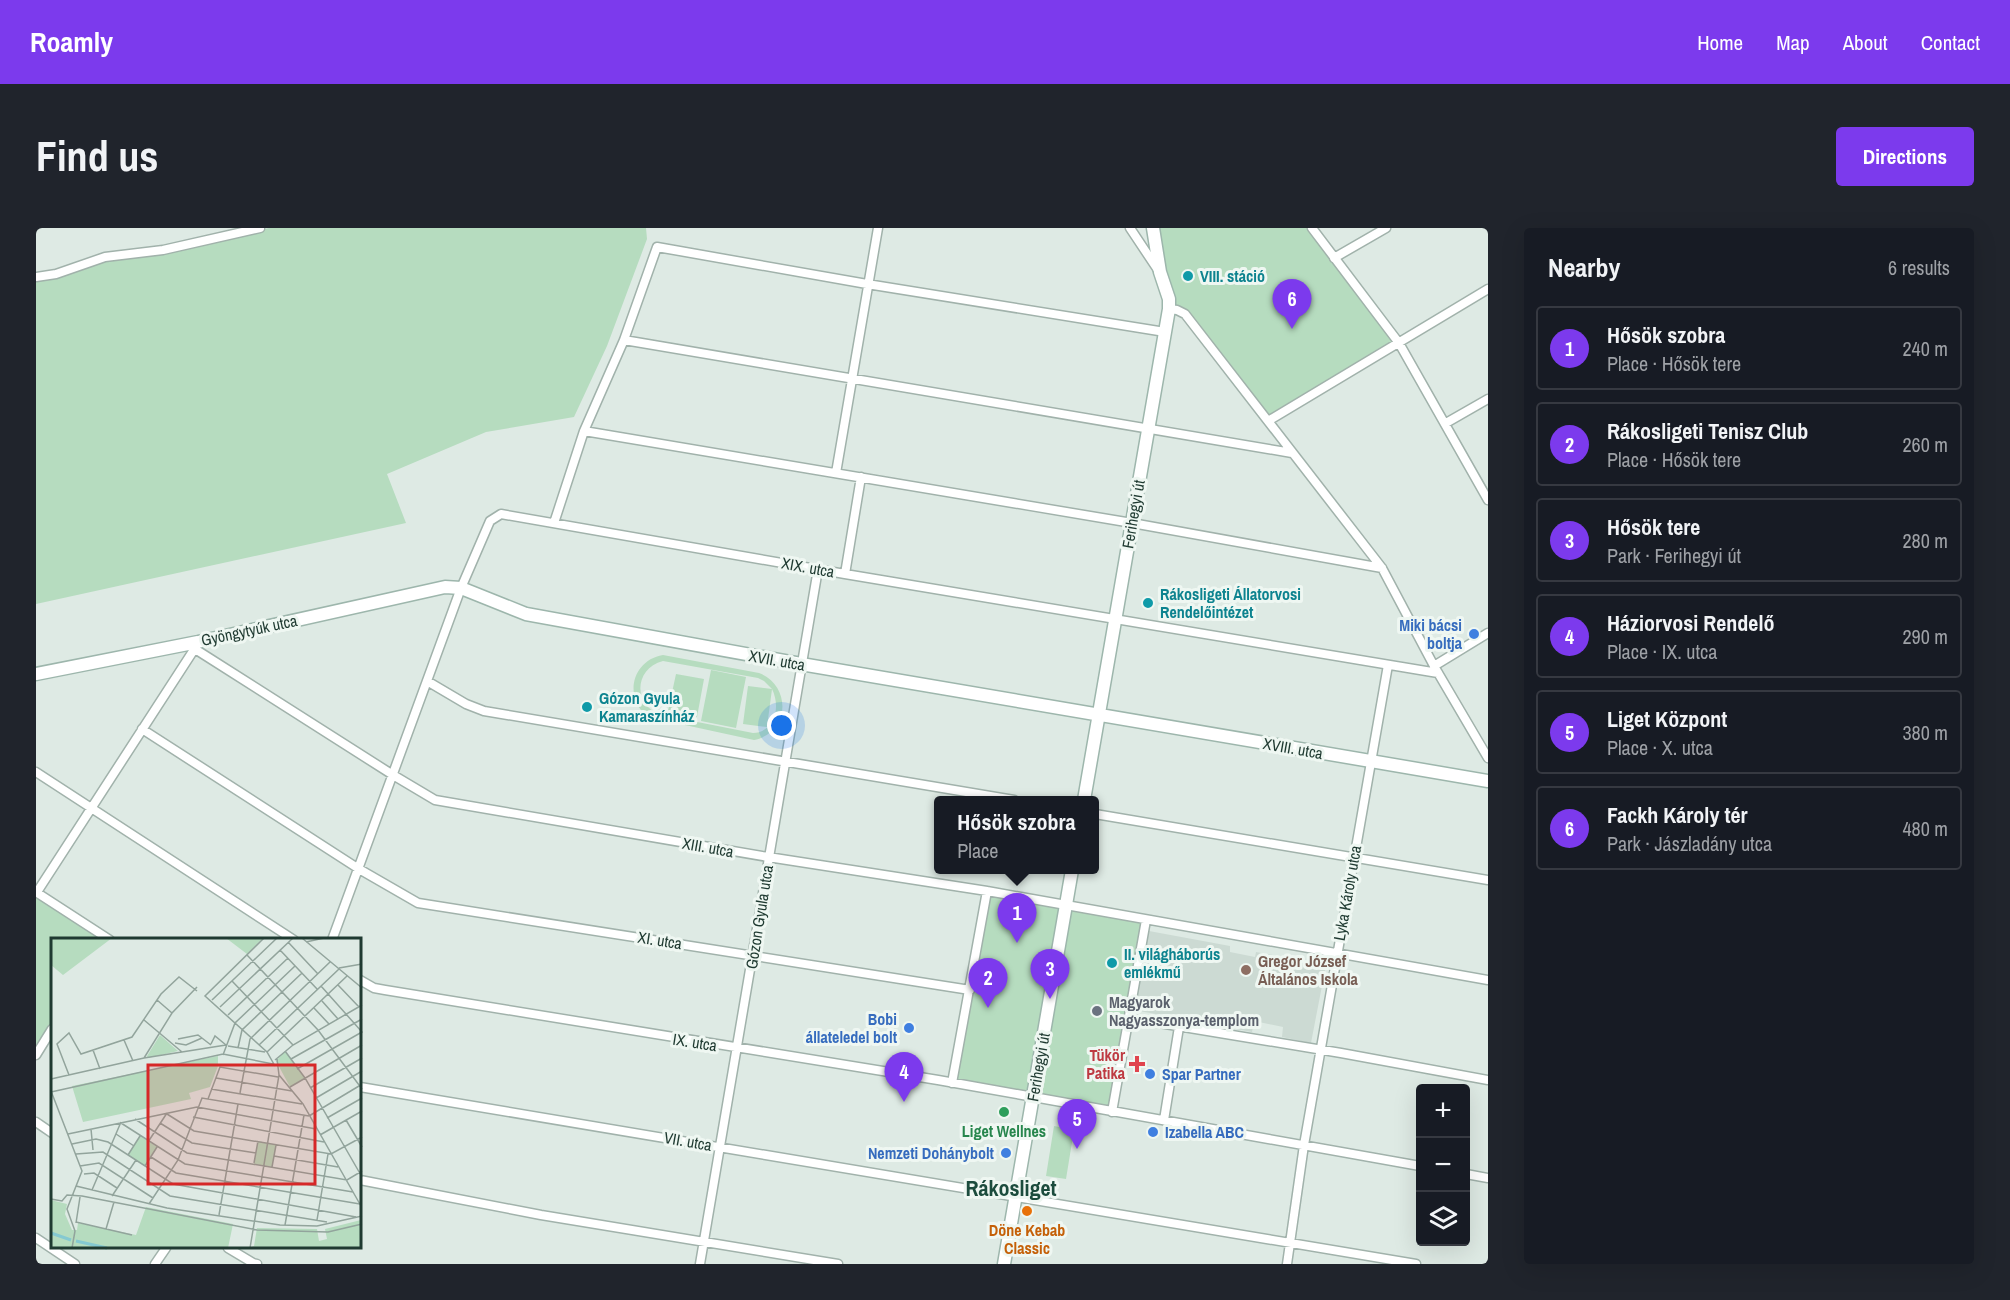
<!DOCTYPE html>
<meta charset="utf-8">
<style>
body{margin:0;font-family:"Archivo Narrow",sans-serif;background:#20242c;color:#f1f3f6}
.controls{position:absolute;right:18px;bottom:18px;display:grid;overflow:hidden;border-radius:6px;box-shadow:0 6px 24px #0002}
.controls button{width:54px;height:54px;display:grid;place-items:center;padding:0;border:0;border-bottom:2px solid #363941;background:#171b24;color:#f1f3f6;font:30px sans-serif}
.you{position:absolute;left:746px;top:498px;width:21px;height:21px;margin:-15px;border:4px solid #fff;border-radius:50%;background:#1a73e8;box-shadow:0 0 0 9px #1a73e833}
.badge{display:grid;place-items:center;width:39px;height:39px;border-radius:50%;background:#7c3aed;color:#fff;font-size:20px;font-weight:700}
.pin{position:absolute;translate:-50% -50px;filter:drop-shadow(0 2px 3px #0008)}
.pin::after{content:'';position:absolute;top:32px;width:21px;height:18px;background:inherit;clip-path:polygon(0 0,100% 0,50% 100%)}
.popup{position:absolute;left:898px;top:568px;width:165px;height:78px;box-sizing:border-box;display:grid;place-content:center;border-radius:6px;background:#171b24;filter:drop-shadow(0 2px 4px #0005);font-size:20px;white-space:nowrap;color:#9ea1a6}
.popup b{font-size:22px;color:#f1f3f6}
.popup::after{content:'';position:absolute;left:50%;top:100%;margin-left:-12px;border:12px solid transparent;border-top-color:#171b24}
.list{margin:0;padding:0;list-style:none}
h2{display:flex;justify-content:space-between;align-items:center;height:78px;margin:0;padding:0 24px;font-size:26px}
h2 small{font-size:20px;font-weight:400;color:#9ea1a6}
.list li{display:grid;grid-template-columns:39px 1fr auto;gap:18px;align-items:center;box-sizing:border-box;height:84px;margin:0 12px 12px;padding:0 12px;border:2px solid #363941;border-radius:6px}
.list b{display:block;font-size:22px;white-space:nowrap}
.list p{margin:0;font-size:20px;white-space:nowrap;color:#9ea1a6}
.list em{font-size:20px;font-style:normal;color:#9ea1a6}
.icon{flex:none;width:33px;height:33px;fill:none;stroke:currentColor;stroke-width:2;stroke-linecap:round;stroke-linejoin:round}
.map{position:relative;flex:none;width:1452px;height:1036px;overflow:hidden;border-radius:6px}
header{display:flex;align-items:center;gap:36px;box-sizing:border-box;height:84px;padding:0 30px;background:#7c3aed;color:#fff}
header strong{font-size:28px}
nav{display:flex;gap:33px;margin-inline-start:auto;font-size:21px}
.intro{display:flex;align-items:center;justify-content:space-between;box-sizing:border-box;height:144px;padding:0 36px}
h1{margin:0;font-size:42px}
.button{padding:15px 27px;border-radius:6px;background:#7c3aed;color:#fff;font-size:21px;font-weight:700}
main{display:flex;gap:36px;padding:0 36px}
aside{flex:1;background:#171b24;border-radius:6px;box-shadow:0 6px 24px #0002}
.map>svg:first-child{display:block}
.built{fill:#ccdad3}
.green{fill:#b6dcbf;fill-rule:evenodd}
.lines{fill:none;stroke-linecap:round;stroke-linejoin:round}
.street-casing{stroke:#a1b2ab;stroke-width:11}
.secondary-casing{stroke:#9db6ac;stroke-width:15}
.street{stroke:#fff;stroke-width:8}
.secondary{stroke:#fff;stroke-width:12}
.culture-dot{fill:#0f9aa8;stroke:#eff7f2;stroke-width:2}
.shop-dot{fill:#3f7fe0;stroke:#eff7f2;stroke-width:2}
.education-dot{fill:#8d6e63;stroke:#eff7f2;stroke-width:2}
.worship-dot{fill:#6b7280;stroke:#eff7f2;stroke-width:2}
.health-dot{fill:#e0444e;stroke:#eff7f2;stroke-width:2}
.leisure-dot{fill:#2e9e5b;stroke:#eff7f2;stroke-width:2}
.food-dot{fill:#e8710a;stroke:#eff7f2;stroke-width:2}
.labels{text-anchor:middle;stroke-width:6;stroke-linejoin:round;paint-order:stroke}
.culture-label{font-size:16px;font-weight:bold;fill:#0d838f;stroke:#eff7f2;text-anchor:start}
.street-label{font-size:16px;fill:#1f3a31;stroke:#eff7f2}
.shop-label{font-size:16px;font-weight:bold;fill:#366cbe;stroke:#eff7f2;text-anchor:end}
.education-label{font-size:16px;font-weight:bold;fill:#785e54;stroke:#eff7f2;text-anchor:start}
.worship-label{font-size:16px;font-weight:bold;fill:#5b616d;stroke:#eff7f2;text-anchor:start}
.health-label{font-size:16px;font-weight:bold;fill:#be3a42;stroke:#eff7f2;text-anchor:end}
.leisure-label{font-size:16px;font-weight:bold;fill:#27864d;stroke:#eff7f2}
.food-label{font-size:16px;font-weight:bold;fill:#c56008;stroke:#eff7f2}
.district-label{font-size:22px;font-weight:bold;fill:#1c4c3d;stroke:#eff7f2}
.inset-river{fill:none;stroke:#85c9d1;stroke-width:3}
.inset-road{fill:none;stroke:#92a49c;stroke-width:1.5}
.view{fill:#d62828;fill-opacity:0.15;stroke:#d62828;stroke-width:3}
.inset-edge{fill:none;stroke:#1f3a31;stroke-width:3}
</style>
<header>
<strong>Roamly</strong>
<nav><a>Home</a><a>Map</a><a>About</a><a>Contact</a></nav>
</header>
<div class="intro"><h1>Find us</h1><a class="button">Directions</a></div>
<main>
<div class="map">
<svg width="1452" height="1036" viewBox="0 0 1452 1036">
<rect width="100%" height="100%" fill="#deeae4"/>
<path class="built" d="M 1113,703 L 1194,718 L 1194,724 L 1219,729 L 1220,724 L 1290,737 L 1275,815 L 1246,809 L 1247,799 L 1218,793 L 1216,804 L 1098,782 Z"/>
<path class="green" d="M 233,0 L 610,0 L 611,11 L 571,118 L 538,189 L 450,204 L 351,246 L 370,295 L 0,376 L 0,48 Z
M 1117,0 L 1276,0 L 1363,115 L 1232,193 L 1149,86 L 1133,81 Z
M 627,427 L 723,445 C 756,458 754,505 718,512 L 612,489 C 587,470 596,432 627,427 ZM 627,433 L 722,450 L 728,453 L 736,461 L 712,458 L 707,496 L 731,499 L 736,461 C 745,479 739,504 717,505 L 626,487 C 597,479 597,441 627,433 Z
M 675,442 L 710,449 L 700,500 L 665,493 Z
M 640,446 L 668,451 L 661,489 L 632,483 Z
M 951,663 L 1110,692 L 1076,884 L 916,855 Z
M 0,664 L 74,712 L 16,712 L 16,801 L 0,827 Z
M 1018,898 L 1038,902 L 1030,951 L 1010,948 Z"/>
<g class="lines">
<defs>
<path id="street" d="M 1094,0 L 1122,42
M 1276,0 L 1363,115 L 1452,272
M 1298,30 L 1350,0
M 0,49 L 20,46 L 69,29 L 127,22 L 224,0
M 1133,81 L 1141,82 L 1149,86 L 1346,340 L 1398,438 L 1452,530
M 588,112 L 1256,225
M 1232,193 L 1452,61
M 1410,195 L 1452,171
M 548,203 L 1096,295 L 1346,340
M 800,245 L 842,0
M 518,295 L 548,203 L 588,112 L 621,19 L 831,56 L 1129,104
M 809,346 L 825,249
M 159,421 L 357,547 L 399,572 L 732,629 L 951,663 L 1452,752
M 1398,438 L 1452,405
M 391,453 L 430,476 L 448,483 L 978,572
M 106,501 L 323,641 L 382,675 L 934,762
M 0,544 L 258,712
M 1059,586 L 1452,652
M 0,664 L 74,712
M 1,664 L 161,417
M 296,712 L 425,360 L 454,293 L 465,286 L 809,346 L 1402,445
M 324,752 L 338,760 L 349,762 L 902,852 L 1384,938
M 1093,790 L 1305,825 L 1452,852
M 0,827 L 16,801
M 916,855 L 951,663
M 324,859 L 1380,1036
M 1076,884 L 1110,692
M 1128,892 L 1143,799
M 0,894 L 16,905
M 1430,946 L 1452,950
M 324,952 L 505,987 L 802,1036
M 0,1010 L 39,1036
M 192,1020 L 217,1035 L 221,1036
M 119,1036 L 130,1020
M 664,1036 L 782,341
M 1251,1036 L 1268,917 L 1352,437"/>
<path id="secondary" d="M 0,446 L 162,414 L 409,359 L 425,360 L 490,386 L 765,436 L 1452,553
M 1048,572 L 1133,81 L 1133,71 L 1124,44 L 1117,0
M 968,1036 L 1036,642"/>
</defs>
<use href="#street" class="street-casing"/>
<use href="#secondary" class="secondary-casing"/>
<use href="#street" class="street"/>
<use href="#secondary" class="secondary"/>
</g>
<g class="culture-dot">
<circle cx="1152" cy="48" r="6"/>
<circle cx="1112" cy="375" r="6"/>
<circle cx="551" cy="479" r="6"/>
<circle cx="1076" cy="735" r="6"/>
</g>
<g class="shop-dot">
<circle cx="1438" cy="406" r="6"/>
<circle cx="873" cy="800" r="6"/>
<circle cx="1114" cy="846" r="6"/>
<circle cx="1117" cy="904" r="6"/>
<circle cx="970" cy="925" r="6"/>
</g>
<circle class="education-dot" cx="1210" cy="742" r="6"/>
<circle class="worship-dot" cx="1061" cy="783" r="6"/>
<path class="health-dot" d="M1098 827h6v6h6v6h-6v6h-6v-6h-6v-6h6z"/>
<circle class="leisure-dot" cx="968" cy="884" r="6"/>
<circle class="food-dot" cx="991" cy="983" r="6"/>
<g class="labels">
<g class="culture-label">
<text x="1164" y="54">VIII. stáció</text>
<text x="1124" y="372">Rákosligeti Állatorvosi<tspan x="1124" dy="18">Rendelőintézet</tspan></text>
<text x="563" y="476">Gózon Gyula<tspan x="563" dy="18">Kamaraszínház</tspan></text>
<text x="1088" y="732">II. világháborús<tspan x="1088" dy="18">emlékmű</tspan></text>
</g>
<g class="street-label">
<text transform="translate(1097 286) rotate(-80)" y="6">Ferihegyi út</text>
<text transform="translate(772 339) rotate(10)" y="6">XIX. utca</text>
<text transform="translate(213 402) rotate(-12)" y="6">Gyöngytyúk utca</text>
<text transform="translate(741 432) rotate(10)" y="6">XVII. utca</text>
<text transform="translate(1257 520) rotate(10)" y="6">XVIII. utca</text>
<text transform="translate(672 619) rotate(10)" y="6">XIII. utca</text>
<text transform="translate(1311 665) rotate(-80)" y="6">Lyka Károly utca</text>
<text transform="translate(723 689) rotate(-81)" y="6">Gózon Gyula utca</text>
<text transform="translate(624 712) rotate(9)" y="6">XI. utca</text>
<text transform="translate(659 814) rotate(9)" y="6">IX. utca</text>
<text transform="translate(1002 839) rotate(-80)" y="6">Ferihegyi út</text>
<text transform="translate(652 913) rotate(10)" y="6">VII. utca</text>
</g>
<g class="shop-label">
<text x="1426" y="403">Miki bácsi<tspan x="1426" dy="18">boltja</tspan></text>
<text x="861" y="797">Bobi<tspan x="861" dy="18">állateledel bolt</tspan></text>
<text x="1126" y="852" text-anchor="start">Spar Partner</text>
<text x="1129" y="910" text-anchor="start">Izabella ABC</text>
<text x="958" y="931">Nemzeti Dohánybolt</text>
</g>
<g class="education-label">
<text x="1222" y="739">Gregor József<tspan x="1222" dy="18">Általános Iskola</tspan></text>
</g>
<g class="worship-label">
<text x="1073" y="780">Magyarok<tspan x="1073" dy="18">Nagyasszonya-templom</tspan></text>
</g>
<g class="health-label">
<text x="1089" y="833">Tükör<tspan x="1089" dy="18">Patika</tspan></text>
</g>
<g class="leisure-label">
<text x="968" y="909">Liget Wellnes</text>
</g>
<g class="food-label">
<text x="991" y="1008">Döne Kebab<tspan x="991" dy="18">Classic</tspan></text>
</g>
<g class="district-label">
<text x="975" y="968">Rákosliget</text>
</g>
</g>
<g transform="translate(15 710)">
<rect width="310" height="310" fill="#deeae4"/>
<path d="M 0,0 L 61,0 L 12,37 L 0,27 ZM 175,0 L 212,0 L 196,16 ZM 109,97 L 127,113 L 97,120 L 96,118 ZM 234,113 L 254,140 L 239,149 L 225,123 ZM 167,118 L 167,128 L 159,149 L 138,155 L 140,161 L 32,184 L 21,148 ZM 89,198 L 106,209 L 94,228 L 77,217 ZM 207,203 L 225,207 L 221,229 L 203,226 ZM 0,262 L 16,266 L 14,276 L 21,292 L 26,292 L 27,285 L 85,297 L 95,269 L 182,286 L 177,310 L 0,310 ZM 310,282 L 310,310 L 198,310 L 203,308 L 206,290 L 266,291 L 268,303 L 276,301 L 274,291 Z" fill="#b6dcbf"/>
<path class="inset-river" d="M 0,295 L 20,302M 25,303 L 56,310"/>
<path class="inset-road" d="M 213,0 L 154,58 L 216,114 L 224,128M 251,0 L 311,50M 237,4 L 267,36M 255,4 L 273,0M 229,12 L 267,52M 196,17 L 267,92 L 311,151M 288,30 L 311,26M 181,43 L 242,107M 287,47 L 308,69M 106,62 L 121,75M 161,62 L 226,0M 271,63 L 287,81M 169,69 L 242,0M 263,70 L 278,86M 177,77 L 237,20M 93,82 L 131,114M 127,101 L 147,97 L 160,107M 73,102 L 82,123M 124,105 L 135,107 L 151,100M 160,106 L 164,98 L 175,107M 208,107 L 288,31M 177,108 L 214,114M 187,110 L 191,92 L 251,35M 42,112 L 49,131M 234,113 L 254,140 L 311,239M 216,114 L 296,38M 172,117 L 184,85 L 244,28M 93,120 L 121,75 L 146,49M 240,121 L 311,81M 224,122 L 242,107 L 311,67M 246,131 L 311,94 L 270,48M 18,137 L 6,106 L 18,95 L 30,116 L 81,99 L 110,56 L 128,39 L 146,53M 228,137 L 252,166 L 310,268M 165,140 L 241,153M 0,141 L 93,120 L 175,107M 239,149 L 311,107M 259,150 L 311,120M 160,151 L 251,166M 0,153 L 31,233 L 16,271 L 24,293 L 21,310M 0,154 L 172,116 L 222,126M 189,155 L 199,101 L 279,24M 265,160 L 311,133M 157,161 L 169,129 L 227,139M 146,169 L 265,191M 116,176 L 143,193 L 280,216 L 311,199M 258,178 L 308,148M 142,179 L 273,204M 276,180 L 311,160M 84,181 L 136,215 L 296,242 L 311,233M 295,182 L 311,209M 70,185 L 134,226 L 302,254M 109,185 L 141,205 L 205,215M 40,191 L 42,212M 17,196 L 146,169M 65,196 L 83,208M 269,197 L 311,173M 97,204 L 116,175M 21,206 L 45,201 L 57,204 L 122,246 L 305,279M 25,216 L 52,214 L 119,258 L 276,284M 77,217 L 89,198M 223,218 L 287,229M 100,219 L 125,235 L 309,266M 203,225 L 207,203M 29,228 L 48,225 L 102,260M 94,228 L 106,209M 221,229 L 225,207M 33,236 L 43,235 L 66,250M 25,248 L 116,270 L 229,287 L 266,288 L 311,278M 41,252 L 70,184M 61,258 L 85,222M 0,261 L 11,263 L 16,257 L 31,258 L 206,292 L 277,294 L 311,286M 98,266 L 127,222 L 151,160 L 258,178M 168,277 L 187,166M 266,282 L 277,216M 25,284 L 81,297M 25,285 L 29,259M 234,287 L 253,177M 55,291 L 63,264M 199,310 L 228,137 L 226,121"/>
<path class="view" d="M 97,127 L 264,127 L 264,246 L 97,246 Z"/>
<rect width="310" height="310" class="inset-edge"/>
</g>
</svg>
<div class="controls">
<button>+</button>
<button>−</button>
<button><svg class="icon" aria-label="layers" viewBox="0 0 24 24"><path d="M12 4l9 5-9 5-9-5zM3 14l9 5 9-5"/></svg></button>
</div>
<div class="you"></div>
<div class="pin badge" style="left:981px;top:715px">1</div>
<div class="popup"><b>Hősök szobra</b>Place</div>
<div class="pin badge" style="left:952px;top:780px">2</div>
<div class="pin badge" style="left:1014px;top:771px">3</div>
<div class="pin badge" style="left:868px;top:874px">4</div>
<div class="pin badge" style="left:1041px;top:921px">5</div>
<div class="pin badge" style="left:1256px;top:101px">6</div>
</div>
<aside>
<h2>Nearby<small>6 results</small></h2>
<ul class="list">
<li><span class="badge">1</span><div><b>Hősök szobra</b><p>Place · Hősök tere</p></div><em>240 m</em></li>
<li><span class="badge">2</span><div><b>Rákosligeti Tenisz Club</b><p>Place · Hősök tere</p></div><em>260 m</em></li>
<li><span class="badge">3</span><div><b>Hősök tere</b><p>Park · Ferihegyi út</p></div><em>280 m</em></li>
<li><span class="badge">4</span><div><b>Háziorvosi Rendelő</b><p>Place · IX. utca</p></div><em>290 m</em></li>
<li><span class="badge">5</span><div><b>Liget Központ</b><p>Place · X. utca</p></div><em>380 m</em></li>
<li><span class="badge">6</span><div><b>Fackh Károly tér</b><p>Park · Jászladány utca</p></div><em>480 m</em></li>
</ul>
</aside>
</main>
